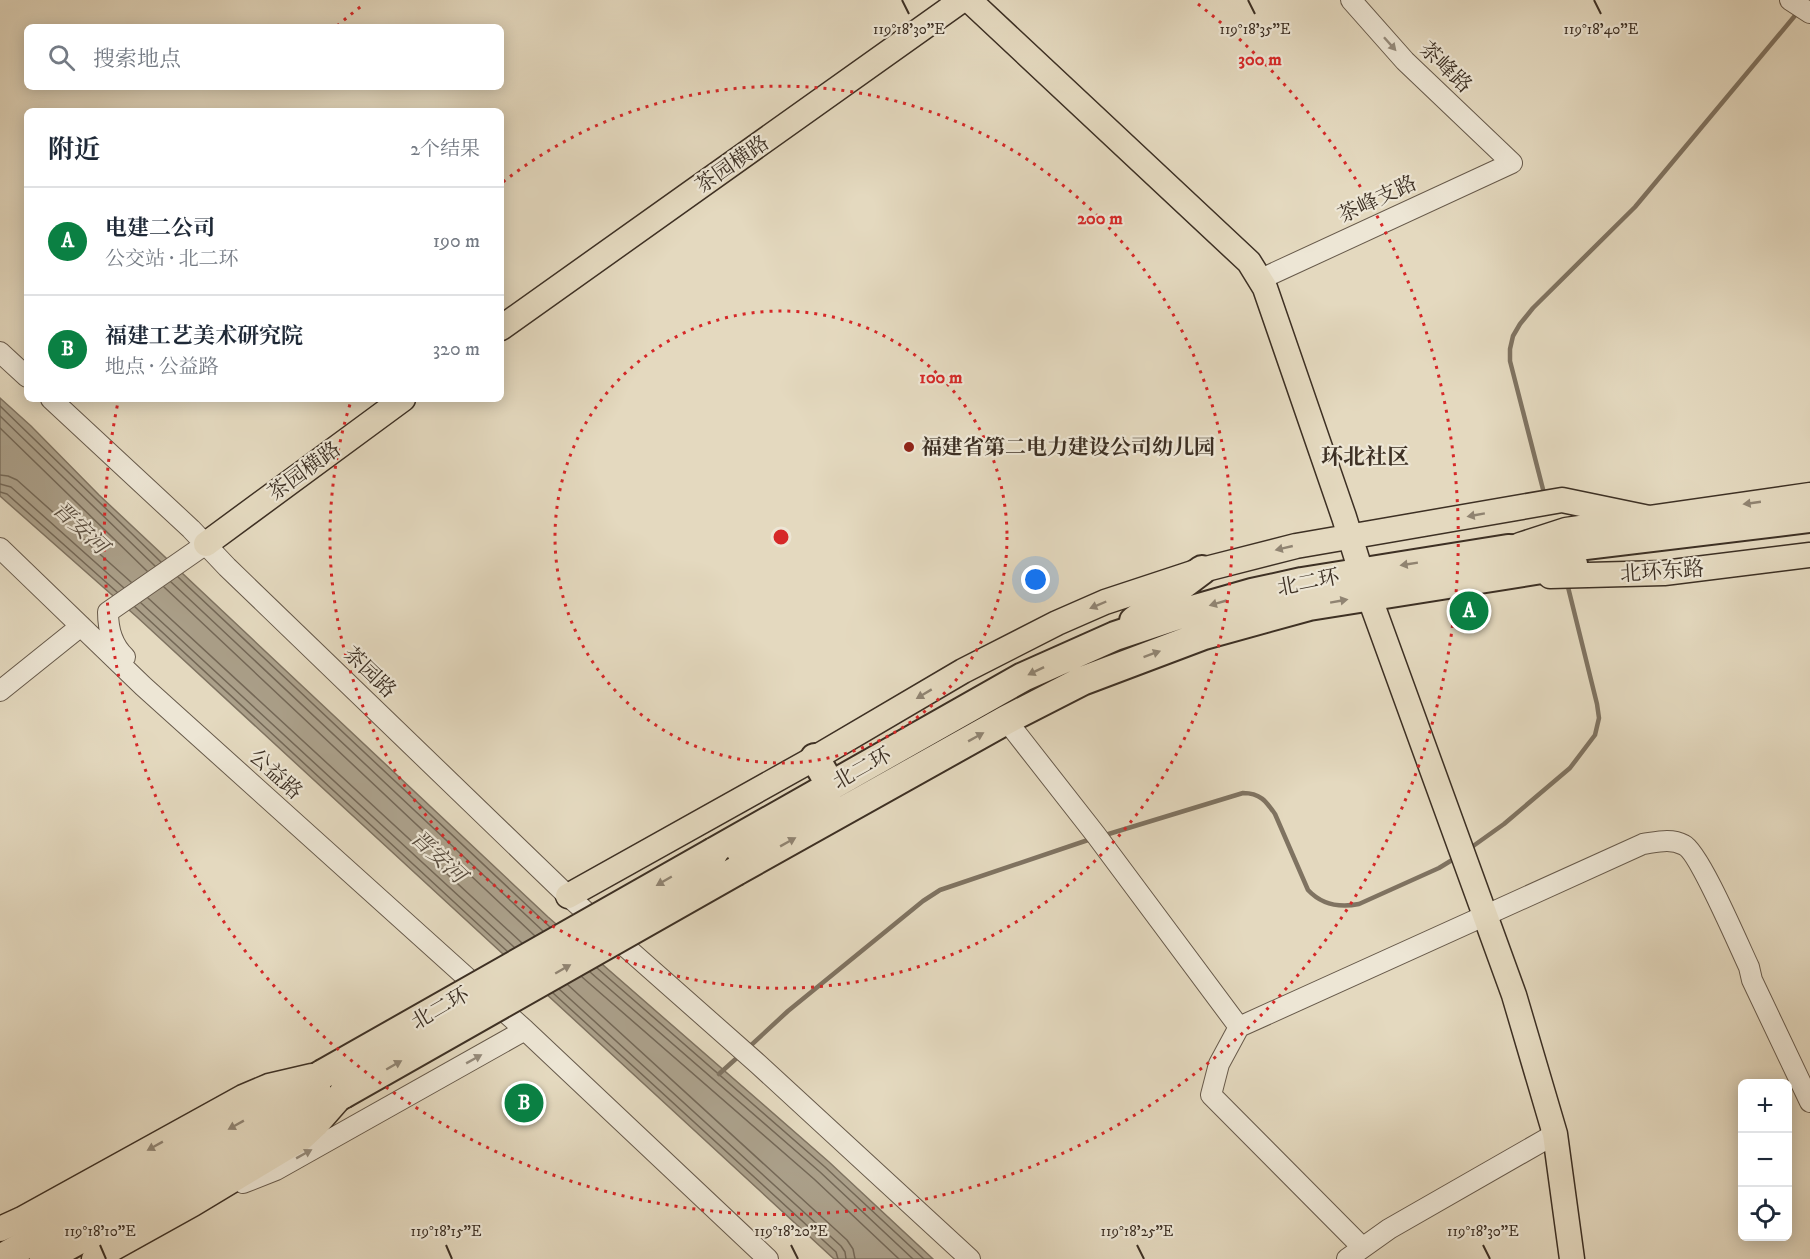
<!DOCTYPE html>
<html lang="zh">
<meta charset="utf-8">
<style>
body{margin:0;font-family:"IM FELL DW Pica","Noto Serif SC",serif;background:#f2f2f3;color:#1f2937}
.controls{position:absolute;right:18px;bottom:18px;display:grid;overflow:hidden;border-radius:9px;box-shadow:0 3px 15px #0003}
.controls button{width:54px;height:54px;display:grid;place-items:center;padding:0;border:0;border-bottom:2px solid #e0e1e3;background:#fff;color:#1f2937;font:30px sans-serif}
.you{position:absolute;left:1036px;top:580px;width:21px;height:21px;margin:-15px;border:4px solid #fff;border-radius:50%;background:#1a73e8;box-shadow:0 0 0 9px #1a73e833}
.badge{display:grid;place-items:center;width:39px;height:39px;border-radius:50%;background:#0b8043;color:#fff;font-size:20px;font-weight:700}
.pin{position:absolute;translate:-50% -50%;border:3px solid #fff;box-shadow:0 2px 6px #0006}
.list{margin:0;padding:0;list-style:none}
h2{display:flex;justify-content:space-between;align-items:center;height:78px;margin:0;padding:0 24px;font-size:26px}
h2 small{font-size:20px;font-weight:400;color:#747a83}
.list li{display:grid;grid-template-columns:39px 1fr auto;gap:18px;align-items:center;box-sizing:border-box;height:108px;padding:0 24px;border-top:2px solid #e0e1e3}
.list b{display:block;font-size:22px;white-space:nowrap}
.list p{margin:0;font-size:20px;white-space:nowrap;color:#747a83}
.list em{font-size:20px;font-style:normal;color:#747a83}
.icon{flex:none;width:33px;height:33px;fill:none;stroke:currentColor;stroke-width:2;stroke-linecap:round;stroke-linejoin:round}
.map{position:relative;flex:none;width:1810px;height:1259px;overflow:hidden}
.search{position:absolute;background:#fff;box-shadow:0 3px 15px #0003;left:24px;top:24px;width:480px;height:66px;display:flex;align-items:center;gap:15px;box-sizing:border-box;padding:0 21px;border-radius:9px;color:#747a83;font-size:22px}
.panel{position:absolute;background:#fff;box-shadow:0 3px 15px #0003;left:24px;top:108px;width:480px;height:294px;border-radius:9px}
.map>svg:first-child{display:block}
.water{fill:#aba08a;stroke:#7f7361;stroke-width:1.5}
.lines{fill:none;stroke-linecap:round;stroke-linejoin:round}
.shore{stroke:#746857;stroke-width:1.5}
.stream{stroke:#7f7361;stroke-width:4.5}
.minor-casing{stroke:#675a4b;stroke-width:22}
.major-casing{stroke:#3d3024;stroke-width:27}
.highway-casing{stroke:#3d3024;stroke-width:32}
.minor{stroke:#ede6d5;stroke-width:20}
.major{stroke:#e4d9bf;stroke-width:24}
.highway{stroke:#e4d9bf;stroke-width:28}
.highway-bridge-casing{stroke:#3d3024;stroke-width:32;stroke-linecap:butt}
.highway-bridge{stroke:#e4d9bf;stroke-width:28}
.oneway{fill:#958b7c}
.oneway2{fill:#908472}
.ticks{fill:none;stroke:#3d3024;stroke-width:2}
.ring{fill:none;stroke:#d62828;stroke-width:3;stroke-dasharray:3 6}
.poi-dot{fill:#8f2418;stroke:#ede6d5;stroke-width:2}
.labels{text-anchor:middle;stroke-width:4.5;stroke-linejoin:round;paint-order:stroke}
.street-label{font-size:21px;fill:#3d3024;stroke:#ede6d5}
.poi-label{font-size:21px;font-weight:bold;fill:#3d3024;stroke:#ede6d5;text-anchor:start}
.neighbourhood-label{font-size:22px;font-weight:bold;fill:#3d3024;stroke:#ede6d5}
.water-label{font-size:22px;font-style:italic;fill:#584c3e;stroke:#ede6d5}
.ticks-label{font-size:15px;text-anchor:middle;fill:#3d3024;stroke:#ede6d5;stroke-width:4.5;stroke-linejoin:round;paint-order:stroke}
.centre{fill:#d62828;stroke:#ede6d5;stroke-width:3}
.ring-label{font-size:18px;text-anchor:middle;font-weight:bold;fill:#d62828;stroke:#ede6d5;stroke-width:4.5;stroke-linejoin:round;paint-order:stroke}
</style>
<div class="map">
<svg width="1810" height="1259" viewBox="0 0 1810 1259">
<rect width="100%" height="100%" fill="#e4d9bf"/>
<filter id="stains"><feTurbulence type="fractalNoise" baseFrequency=".00333" numOctaves="4"/><feColorMatrix values="0 0 0 0 .2 0 0 0 0 .09 0 0 0 0 .02 0 0 0 .5 -.17"/></filter>
<radialGradient id="worn" r=".72"><stop offset=".6" stop-color="#630" stop-opacity="0"/><stop offset="1" stop-color="#630" stop-opacity=".3"/></radialGradient>
<path class="water" d="M 0,398 L 31,426 L 99,495 L 548,917 L 829,1162 L 933,1259 L 834,1259 L 137,617 L 0,496 Z"/>
<g class="lines">
<path class="shore" d="M 0,406 L 161,562
M 0,416 L 155,566
M 0,428 L 147,571
M 0,475 L 8,476 L 17,480 L 131,582
M 0,484 L 11,487 L 124,588
M 0,492 L 7,494 L 117,592
M 178,577 L 550,927
M 171,582 L 543,931
M 164,587 L 535,936
M 148,598 L 522,943
M 141,603 L 514,947
M 135,607 L 507,951
M 597,968 L 825,1167 L 924,1259
M 590,972 L 820,1172 L 913,1259
M 582,977 L 814,1179 L 899,1259
M 568,985 L 847,1240 L 853,1249 L 855,1259
M 559,989 L 841,1246 L 845,1252 L 846,1259
M 553,993 L 836,1252 L 838,1259"/>
<path class="stream" d="M 1545,497 L 1510,361 L 1510,349 L 1513,336 L 1520,324 L 1533,308 L 1635,207 L 1798,12
M 1102,836 L 1243,793 C 1260,793 1266,801 1275,814 L 1308,890 C 1322,905 1339,908 1359,904 L 1439,868 L 1457,857
M 1469,849 L 1504,824 L 1570,768 L 1595,735 L 1599,718 L 1597,704 L 1567,583
M 748,1048 L 788,1011 L 923,901 L 940,890 L 1091,839
M 719,1074 L 739,1056"/>
<defs>
<path id="minor" d="M 1790,0 L 1810,13
M 1261,279 L 1512,163 L 1405,61 L 1351,0
M 0,352 L 27,377
M 51,399 L 191,529 L 227,567 L 568,896 L 758,1064 L 970,1259
M 0,548 L 143,686 L 525,1030 L 768,1259
M 125,657 C 112,645 108,629 108,612 L 206,544
M 0,691 L 81,626
M 1006,720 L 1096,835 L 1239,1027
M 243,1183 L 276,1170 L 525,1030
M 1362,1247 L 1211,1095 L 1219,1064 L 1239,1027 L 1643,844 C 1657,842 1671,838 1684,845 C 1699,852 1739,946 1749,967 L 1752,980 L 1810,1102
M 1347,1259 L 1389,1229 L 1555,1134"/>
<path id="major" d="M 969,0 L 1249,262 L 1265,288 L 1344,517 L 1361,572
M 501,328 L 962,0
M 206,544 L 403,399
M 1520,545 L 1566,530 L 1810,495
M 1550,576 L 1664,573 L 1810,555
M 1369,596 L 1514,995 L 1555,1134 L 1572,1259
M 568,896 L 815,758 L 963,671 L 1057,623 L 1105,602 L 1202,570 L 1296,546 L 1562,500 L 1649,518
M 0,1229 L 22,1219 L 243,1097 L 269,1086 L 312,1076
M 94,1259 L 193,1204 L 301,1139 L 316,1125 L 337,1101"/>
<path id="highway" d="M 1134,621 L 1202,570
M 815,758 L 831,786
M 714,852 L 1023,677 L 1115,636 L 1196,609 L 1252,593 L 1302,582 L 1508,549 L 1544,550 L 1810,518
M 736,871 L 1006,720 L 1082,681 L 1204,635 L 1309,606 L 1573,564
M 0,1259 L 282,1099 L 323,1074
M 44,1259 L 343,1094"/>
</defs>
<use href="#minor" class="minor-casing"/>
<use href="#major" class="major-casing"/>
<use href="#highway" class="highway-casing"/>
<use href="#minor" class="minor"/>
<use href="#major" class="major"/>
<use href="#highway" class="highway"/>
<defs>
<path id="highway-bridge" d="M 323,1074 L 714,852
M 343,1094 L 736,871"/>
</defs>
<use href="#highway-bridge" class="highway-bridge-casing"/>
<use href="#highway-bridge" class="highway-bridge"/>
</g>
<defs><path id="oneway-solid" d="M-6-.8H1V-3.2L6.5 0L1 3.2V.8H-6Z" transform="scale(1.5)"/></defs>
<g class="oneway">
<use href="#oneway-solid" transform="translate(1390 44) rotate(48)"/>
<use href="#oneway-solid" transform="translate(474 1059) rotate(-29)"/>
<use href="#oneway-solid" transform="translate(304 1154) rotate(-29)"/>
</g>
<g class="oneway2">
<use href="#oneway-solid" transform="translate(1752 503) rotate(172)"/>
<use href="#oneway-solid" transform="translate(1476 515) rotate(170)"/>
<use href="#oneway-solid" transform="translate(1284 548) rotate(167)"/>
<use href="#oneway-solid" transform="translate(1409 564) rotate(171)"/>
<use href="#oneway-solid" transform="translate(1339 601) rotate(-10)"/>
<use href="#oneway-solid" transform="translate(1218 603) rotate(164)"/>
<use href="#oneway-solid" transform="translate(1098 605) rotate(157)"/>
<use href="#oneway-solid" transform="translate(1152 654) rotate(-20)"/>
<use href="#oneway-solid" transform="translate(1036 671) rotate(154)"/>
<use href="#oneway-solid" transform="translate(924 694) rotate(149)"/>
<use href="#oneway-solid" transform="translate(976 737) rotate(-29)"/>
<use href="#oneway-solid" transform="translate(788 842) rotate(-29)"/>
<use href="#oneway-solid" transform="translate(664 881) rotate(150)"/>
<use href="#oneway-solid" transform="translate(563 969) rotate(-30)"/>
<use href="#oneway-solid" transform="translate(394 1065) rotate(-30)"/>
<use href="#oneway-solid" transform="translate(236 1125) rotate(151)"/>
<use href="#oneway-solid" transform="translate(155 1146) rotate(151)"/>
</g>
<path class="ticks" d="M 902,0 L 909,14M 1248,0 L 1255,14M 1594,0 L 1601,14M 100,1245 L 106,1259M 446,1245 L 452,1259M 791,1245 L 798,1259M 1137,1245 L 1144,1259M 1483,1245 L 1490,1259"/>
<g class="ring">
<circle cx="781" cy="537" r="226"/>
<path d="M503 182A451 451 0 1 1 351 401"/>
<path d="M337 26A677 677 0 0 1 364 4M1198 4A677 677 0 1 1 118 402"/>
</g>
<circle class="poi-dot" cx="909" cy="447" r="6"/>
<g class="labels">
<g class="street-label">
<text transform="translate(1446 67) rotate(44)" y="7">茶峰路</text>
<text transform="translate(732 164) rotate(-35)" y="7">茶园横路</text>
<text transform="translate(1377 199) rotate(-25)" y="7">茶峰支路</text>
<text transform="translate(304 471) rotate(-36)" y="7">茶园横路</text>
<text transform="translate(1662 571) rotate(-4)" y="7">北环东路</text>
<text transform="translate(1308 582) rotate(-11)" y="7">北二环</text>
<text transform="translate(370 672) rotate(44)" y="7">茶园路</text>
<text transform="translate(862 768) rotate(-29)" y="7">北二环</text>
<text transform="translate(276 774) rotate(42)" y="7">公益路</text>
<text transform="translate(440 1008) rotate(-30)" y="7">北二环</text>
</g>
<g class="poi-label">
<text x="921" y="454">福建省第二电力建设公司幼儿园</text>
</g>
<g class="neighbourhood-label">
<text x="1365" y="464">环北社区</text>
</g>
<g class="water-label">
<text transform="translate(81 527) rotate(43)" y="8">晋安河</text>
<text transform="translate(439 856) rotate(43)" y="8">晋安河</text>
</g>
</g>
<g class="ticks-label">
<text x="909" y="34">119°18'30"E</text>
<text x="1255" y="34">119°18'35"E</text>
<text x="1601" y="34">119°18'40"E</text>
<text x="100" y="1236">119°18'10"E</text>
<text x="446" y="1236">119°18'15"E</text>
<text x="791" y="1236">119°18'20"E</text>
<text x="1137" y="1236">119°18'25"E</text>
<text x="1483" y="1236">119°18'30"E</text>
</g>
<circle cx="781" cy="537" r="9" class="centre"/>
<g class="ring-label">
<text x="1260" y="65">300 m</text>
<text x="1100" y="224">200 m</text>
<text x="941" y="383">100 m</text>
</g>
<rect width="100%" height="100%" filter="url(#stains)"/>
<rect width="100%" height="100%" fill="url(#worn)"/>
</svg>
<div class="controls">
<button>+</button>
<button>−</button>
<button><svg class="icon" aria-label="locate" viewBox="0 0 24 24"><circle cx="12" cy="12" r="6"/><path d="M12 2v4M12 18v4M2 12h4M18 12h4"/></svg></button>
</div>
<div class="you"></div>
<div class="pin badge" style="left:1469px;top:611px">A</div>
<div class="pin badge" style="left:524px;top:1103px">B</div>
<div class="search"><svg class="icon" aria-label="search" viewBox="0 0 24 24"><circle cx="10" cy="10" r="6"/><path d="M15 15l6 6"/></svg>搜索地点</div>
<section class="panel">
<h2>附近<small>2个结果</small></h2>
<ul class="list">
<li><span class="badge">A</span><div><b>电建二公司</b><p>公交站 · 北二环</p></div><em>190 m</em></li>
<li><span class="badge">B</span><div><b>福建工艺美术研究院</b><p>地点 · 公益路</p></div><em>320 m</em></li>
</ul>
</section>
</div>
